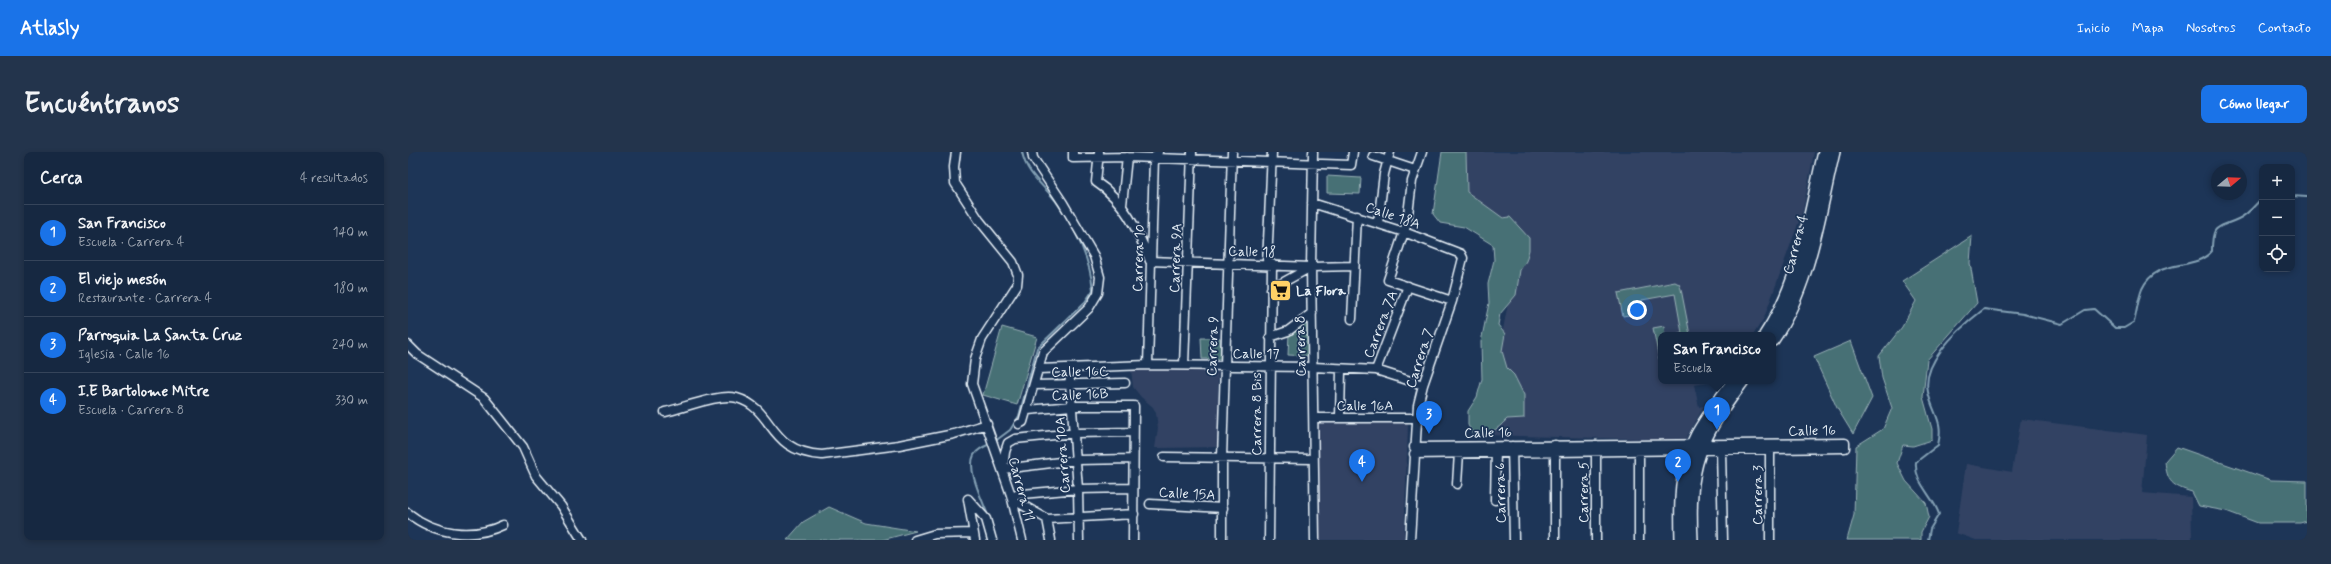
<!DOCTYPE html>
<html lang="es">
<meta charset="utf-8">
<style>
body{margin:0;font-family:Mynerve,sans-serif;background:#23344c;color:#f1f3f6}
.controls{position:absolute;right:12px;top:12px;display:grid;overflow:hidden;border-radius:8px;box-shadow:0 2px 6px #0003}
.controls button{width:36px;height:36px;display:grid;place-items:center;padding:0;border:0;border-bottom:1px solid #35445a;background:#162841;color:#f1f3f6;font:20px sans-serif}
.compass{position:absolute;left:1803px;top:12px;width:36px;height:36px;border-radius:50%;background:#162841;box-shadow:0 2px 6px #0003;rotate:71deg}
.you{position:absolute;left:1229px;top:158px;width:14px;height:14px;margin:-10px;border:3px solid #fff;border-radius:50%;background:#1a73e8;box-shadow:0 0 0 6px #1a73e833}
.badge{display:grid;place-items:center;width:26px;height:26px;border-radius:50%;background:#1a73e8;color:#fff;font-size:13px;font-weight:700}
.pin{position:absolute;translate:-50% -33px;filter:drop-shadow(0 1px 2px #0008)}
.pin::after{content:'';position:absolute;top:21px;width:14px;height:12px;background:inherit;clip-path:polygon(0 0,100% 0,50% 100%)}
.popup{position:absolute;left:1250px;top:180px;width:118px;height:52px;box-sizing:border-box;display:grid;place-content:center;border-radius:8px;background:#162841;filter:drop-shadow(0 1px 3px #0005);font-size:13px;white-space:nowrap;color:#9ea6b1}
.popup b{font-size:15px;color:#f1f3f6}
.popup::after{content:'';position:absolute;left:50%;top:100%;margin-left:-8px;border:8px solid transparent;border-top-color:#162841}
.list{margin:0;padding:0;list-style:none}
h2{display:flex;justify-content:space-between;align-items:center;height:52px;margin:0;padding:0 16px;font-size:17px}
h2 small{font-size:13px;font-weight:400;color:#9ea6b1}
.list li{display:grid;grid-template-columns:26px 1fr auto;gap:12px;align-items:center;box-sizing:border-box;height:56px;padding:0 16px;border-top:1px solid #35445a}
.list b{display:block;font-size:15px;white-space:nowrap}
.list p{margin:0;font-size:13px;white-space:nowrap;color:#9ea6b1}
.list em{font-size:13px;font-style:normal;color:#9ea6b1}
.icon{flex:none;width:22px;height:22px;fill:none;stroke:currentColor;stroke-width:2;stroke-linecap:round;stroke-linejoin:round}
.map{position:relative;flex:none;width:1899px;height:388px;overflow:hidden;border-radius:8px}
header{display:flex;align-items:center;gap:24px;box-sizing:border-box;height:56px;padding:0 20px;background:#1a73e8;color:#fff}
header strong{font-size:19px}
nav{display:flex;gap:22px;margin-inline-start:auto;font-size:14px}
.intro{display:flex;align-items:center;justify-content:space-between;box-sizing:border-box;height:96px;padding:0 24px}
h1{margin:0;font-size:28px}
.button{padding:10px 18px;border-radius:8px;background:#1a73e8;color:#fff;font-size:14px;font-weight:700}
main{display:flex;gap:24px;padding:0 24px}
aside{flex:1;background:#162841;border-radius:8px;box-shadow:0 2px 6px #0003}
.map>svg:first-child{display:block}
.built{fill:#334364}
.green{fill:#477074;stroke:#98b0b6}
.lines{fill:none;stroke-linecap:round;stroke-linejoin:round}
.stream{stroke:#83a0b4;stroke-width:2}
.street-casing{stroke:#e8f1f8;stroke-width:11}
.secondary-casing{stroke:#e8f1f8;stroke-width:14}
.street{stroke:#1d3557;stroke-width:8}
.secondary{stroke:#1d3557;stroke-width:11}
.labels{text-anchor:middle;stroke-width:3.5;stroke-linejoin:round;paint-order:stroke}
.street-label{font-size:14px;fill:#e8f1f8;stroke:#1d3557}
.poi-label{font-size:14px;font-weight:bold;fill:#e8f1f8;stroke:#1d3557;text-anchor:start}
</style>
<header>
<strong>Atlasly</strong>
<nav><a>Inicio</a><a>Mapa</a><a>Nosotros</a><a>Contacto</a></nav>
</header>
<div class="intro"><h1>Encuéntranos</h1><a class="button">Cómo llegar</a></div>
<main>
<aside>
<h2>Cerca<small>4 resultados</small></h2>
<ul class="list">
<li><span class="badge">1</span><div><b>San Francisco</b><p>Escuela · Carrera 4</p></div><em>140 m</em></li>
<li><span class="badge">2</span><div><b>El viejo mesón</b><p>Restaurante · Carrera 4</p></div><em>180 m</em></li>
<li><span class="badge">3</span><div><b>Parroquia La Santa Cruz</b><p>Iglesia · Calle 16</p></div><em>240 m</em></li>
<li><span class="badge">4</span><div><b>I.E Bartolome Mitre</b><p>Escuela · Carrera 8</p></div><em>330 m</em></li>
</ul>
</aside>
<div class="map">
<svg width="1899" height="388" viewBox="0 0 1899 388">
<rect width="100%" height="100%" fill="#1d3557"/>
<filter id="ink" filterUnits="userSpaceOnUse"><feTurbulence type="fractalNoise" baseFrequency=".025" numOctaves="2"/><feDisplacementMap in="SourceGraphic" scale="8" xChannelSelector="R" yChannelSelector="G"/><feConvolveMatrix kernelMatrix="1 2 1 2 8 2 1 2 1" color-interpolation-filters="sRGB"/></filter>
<g filter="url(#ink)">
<path class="built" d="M 1050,0 L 1406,0 L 1395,58 L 1356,166 L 1345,183 L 1253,183 L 1253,229 L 1304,230 L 1286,233 L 1291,255 L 1296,254 L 1277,288 L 1075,283 L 1112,88 L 1045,36 Z
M 810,216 L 810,295 L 747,296 L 750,276 L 748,261 L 745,255 L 733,245 L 725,235 L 723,217 Z
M 1613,267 L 1739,283 L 1734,341 L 1783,345 L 1784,388 L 1568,388 L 1548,381 L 1558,312 L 1604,320 Z
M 910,271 L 1000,271 L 996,388 L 911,388 Z"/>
<path class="green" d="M 1034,0 L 1058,0 L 1059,40 L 1095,66 L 1102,65 L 1121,86 L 1121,98 L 1118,109 L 1112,118 L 1108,143 L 1092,162 L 1090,173 L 1097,182 L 1094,199 L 1099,216 L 1106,223 L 1116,243 L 1116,266 L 1099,267 C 1088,279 1081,283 1065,283 L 1060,273 L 1060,259 L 1069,245 L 1074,227 L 1073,190 L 1081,151 L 1080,132 L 1086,108 L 1085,93 L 1056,75 L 1032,71 L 1025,62 Z
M 919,24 L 953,26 L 952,42 L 919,41 Z
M 1564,84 L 1562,111 L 1569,151 L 1519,208 L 1515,245 L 1524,277 L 1524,288 L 1505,294 L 1495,293 L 1489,311 L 1498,329 L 1518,351 L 1521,365 L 1513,380 L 1513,388 L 1439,388 L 1446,363 L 1448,294 L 1475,277 L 1484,256 L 1474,226 L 1471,204 L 1494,175 L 1508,149 L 1494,129 Z
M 1267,130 L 1271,132 L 1273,137 L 1282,183 L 1268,183 L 1274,181 L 1267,142 L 1234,148 L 1236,160 L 1215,164 L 1210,141 Z
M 900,169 L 900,204 L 880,203 L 881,182 Z
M 1256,174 L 1257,183 L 1253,183 L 1253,207 L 1251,207 L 1245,176 Z
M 594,175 L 629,185 L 609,253 L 575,243 Z
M 793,186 L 812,186 L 813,207 L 794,207 Z
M 1443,189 L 1464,246 L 1445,282 L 1429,256 L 1406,205 Z
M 1769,295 L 1863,328 L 1899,329 L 1899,369 L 1892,371 L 1850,371 L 1818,359 L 1791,354 L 1784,340 C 1764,334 1759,330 1757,309 Z
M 421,355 L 458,371 L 508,379 L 474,388 L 379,388 L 395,370 Z"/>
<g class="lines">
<path class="stream" d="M 1884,44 L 1899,45
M 586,290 L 602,278 L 611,264 L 629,196 L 677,150 L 685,138 C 682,106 666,74 647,48 C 634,32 618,21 614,0
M 581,366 C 576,351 558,318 566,303 C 569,298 577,294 582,292
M 584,374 L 588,388
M 1520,388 L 1522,377 L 1531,362 C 1524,342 1506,331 1508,310 L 1530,293 C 1536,268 1525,263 1520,240 C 1513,209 1554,174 1576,157 L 1615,162 L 1654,172 L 1677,158 L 1686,157 L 1707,176 L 1716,176 L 1726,170 C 1729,159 1730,147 1734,137 C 1748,105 1786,120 1804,99 C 1804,71 1809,77 1830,67 C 1840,63 1847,53 1854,46"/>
<defs>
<path id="street" d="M 548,0 L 546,15 L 547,31 L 571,68 L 605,110 L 610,123 L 609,133 L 574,187 L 567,207 L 564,232 L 603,343 L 614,388
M 665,0 L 665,6 L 719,5 L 943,13 L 945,0
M 691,0 L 688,30 C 716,48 730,79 742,109 L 903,115 L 946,114
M 905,0 L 903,115 L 907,388
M 1014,0 L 1004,29 L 999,71 L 980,128 L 1044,149
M 965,4 L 1007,18
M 904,51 L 996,80 L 1053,102 L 1055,106 L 1044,149 L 1015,233 L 1010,253 L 1002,388
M 714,53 L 719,5
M 970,71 L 976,22 L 982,0
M 859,112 L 864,0
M 863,137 L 903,115
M 944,167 L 949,64
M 862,185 L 880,179 L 904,161
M 0,193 L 9,202 L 76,246 L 115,295 L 128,324 L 153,354 L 174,388
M 740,213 L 746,6 L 750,0
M 776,213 L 784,0
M 630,217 L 740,213 L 905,215 L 968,218 L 1015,233
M 661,217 L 670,337 L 671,388
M 968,218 L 1000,134
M 626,233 L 717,231
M 620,258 L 664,254 L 726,254 L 725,388
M 257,260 C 276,256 311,241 329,246 C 367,257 359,300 414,303 L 491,293 L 546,282 L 579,272
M 932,265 L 933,218
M 906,266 L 1008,266
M 611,272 L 615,270 L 635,200 L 681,156 L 690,141 L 692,125 L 686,104 L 655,51 L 625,6 L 624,0
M 1147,293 L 1147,388
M 1188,293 L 1188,388
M 1104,294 L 1106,388
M 1362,297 L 1362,388
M 1313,298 L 1315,388
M 1006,302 L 1437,296 L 1437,291 L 1006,295
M 756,305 L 905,307
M 725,307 L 668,308 L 595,317 L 597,300 L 600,291 L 607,287 L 667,281 L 725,280
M 1049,332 L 1051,301
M 603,343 L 670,337 L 725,336
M 560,347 L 578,367 L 584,388
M 560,347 L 567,388
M 604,347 L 639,367 L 643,388
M 1087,348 L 1088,296
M 742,352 L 815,356
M 0,361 C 26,382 64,388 95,373
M 639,367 L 726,362
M 507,388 L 527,382 L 565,381
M 814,388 L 814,306 L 824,0
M 861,388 L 864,112
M 1231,388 L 1231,298"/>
<path id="secondary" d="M 1357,183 C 1393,129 1401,63 1416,0
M 1365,188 C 1402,134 1411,63 1426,0
M 1273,388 C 1272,352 1271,315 1289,282 C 1299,264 1313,246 1325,229
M 1284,388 C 1280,313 1291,288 1335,229"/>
</defs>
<use href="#street" class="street-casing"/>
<use href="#secondary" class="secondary-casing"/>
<use href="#street" class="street"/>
<use href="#secondary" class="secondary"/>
</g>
</g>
<defs>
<symbol id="supermarket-square" viewBox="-11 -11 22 22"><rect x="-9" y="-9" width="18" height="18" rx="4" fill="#ffd166" stroke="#1d3557"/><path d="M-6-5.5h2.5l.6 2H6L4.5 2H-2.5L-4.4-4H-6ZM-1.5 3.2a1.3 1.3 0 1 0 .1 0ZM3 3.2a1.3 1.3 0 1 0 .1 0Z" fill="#111"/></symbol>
</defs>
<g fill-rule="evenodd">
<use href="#supermarket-square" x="860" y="126" width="25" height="25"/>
</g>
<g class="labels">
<g class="street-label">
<text transform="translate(985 63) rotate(19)" y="5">Calle 18A</text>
<text transform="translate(1387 92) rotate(-75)" y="5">Carrera 4</text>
<text transform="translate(844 99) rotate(1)" y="5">Calle 18</text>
<text transform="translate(730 106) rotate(-88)" y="5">Carrera 10</text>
<text transform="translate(767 106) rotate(-88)" y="5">Carrera 9A</text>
<text transform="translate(972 172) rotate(-69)" y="5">Carrera 7A</text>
<text transform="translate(804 194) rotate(-88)" y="5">Carrera 9</text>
<text transform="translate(892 194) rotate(-91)" y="5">Carrera 8</text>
<text x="848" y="206">Calle 17</text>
<text transform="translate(1011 206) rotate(-72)" y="5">Carrera 7</text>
<text transform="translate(672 219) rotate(-1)" y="5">Calle 16C</text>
<text transform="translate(672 242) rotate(-2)" y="5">Calle 16B</text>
<text x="957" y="258">Calle 16A</text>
<text transform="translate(848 262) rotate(-90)" y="5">Carrera 8 Bis</text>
<text transform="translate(1404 278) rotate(-1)" y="5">Calle 16</text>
<text transform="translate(1080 280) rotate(-1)" y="5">Calle 16</text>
<text transform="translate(654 303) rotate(-94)" y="5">Carrera 10A</text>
<text transform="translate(614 337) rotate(75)" y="5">Carrera 11</text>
<text transform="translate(1175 340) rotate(-90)" y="5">Carrera 5</text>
<text transform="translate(779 341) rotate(3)" y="5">Calle 15A</text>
<text transform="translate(1092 341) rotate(-91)" y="5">Carrera 6</text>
<text transform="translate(1349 343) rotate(-90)" y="5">Carrera 3</text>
</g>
<g class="poi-label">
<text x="888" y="143">La Flora</text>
</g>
</g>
</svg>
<div class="controls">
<button>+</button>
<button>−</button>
<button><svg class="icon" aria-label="locate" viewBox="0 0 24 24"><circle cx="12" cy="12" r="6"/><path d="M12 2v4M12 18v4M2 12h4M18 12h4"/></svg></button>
</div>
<svg class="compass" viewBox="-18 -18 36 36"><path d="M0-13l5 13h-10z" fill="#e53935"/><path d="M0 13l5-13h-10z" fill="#9ea6b1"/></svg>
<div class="you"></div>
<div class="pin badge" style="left:1309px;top:278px">1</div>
<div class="popup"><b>San Francisco</b>Escuela</div>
<div class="pin badge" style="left:1270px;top:330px">2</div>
<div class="pin badge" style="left:1021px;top:282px">3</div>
<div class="pin badge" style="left:954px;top:330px">4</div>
</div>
</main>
